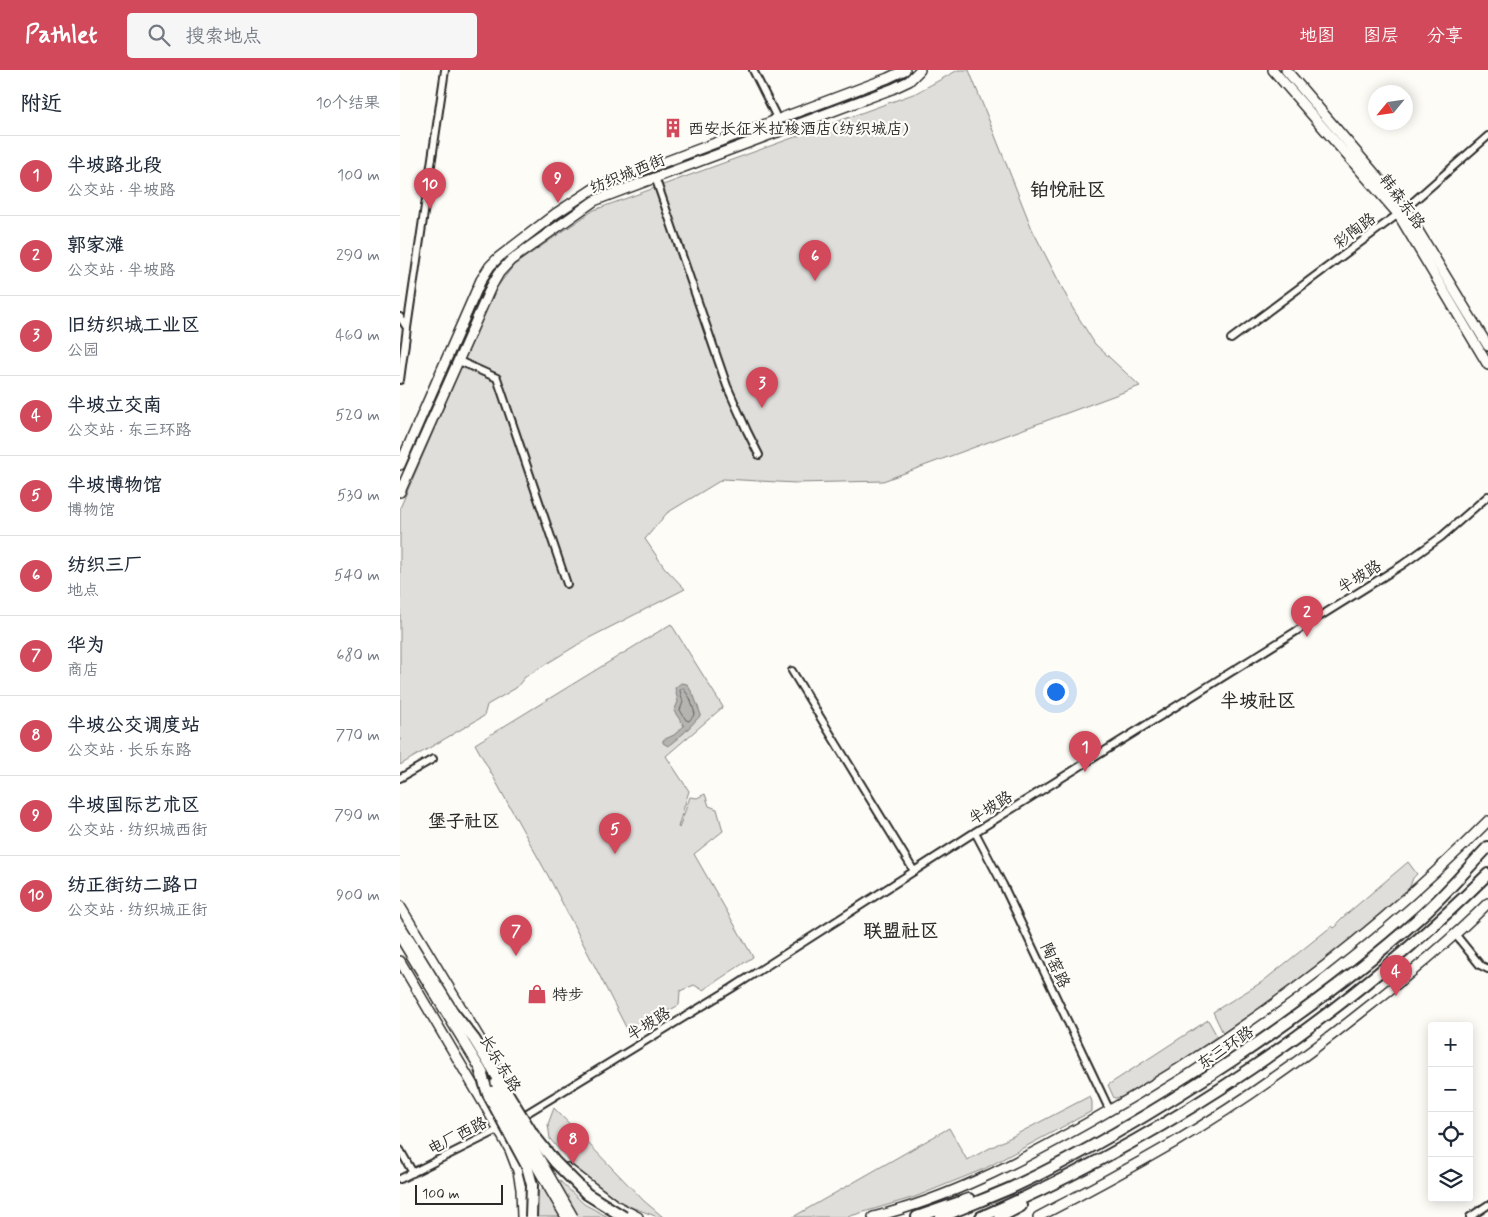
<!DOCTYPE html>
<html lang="zh">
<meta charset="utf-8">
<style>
body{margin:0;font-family:Mynerve,"LXGW WenKai TC",sans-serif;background:#f6f6f7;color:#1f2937}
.controls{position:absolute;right:15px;bottom:15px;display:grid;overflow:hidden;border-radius:5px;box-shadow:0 2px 12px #0003}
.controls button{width:45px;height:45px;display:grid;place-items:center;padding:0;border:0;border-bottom:1px solid #e0e1e3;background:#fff;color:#1f2937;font:25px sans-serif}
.compass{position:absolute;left:968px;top:15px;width:45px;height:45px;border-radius:50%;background:#fff;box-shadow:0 2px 12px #0003;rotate:241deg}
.scale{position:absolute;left:15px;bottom:12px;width:88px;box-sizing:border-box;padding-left:5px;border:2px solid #2b2b2b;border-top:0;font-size:14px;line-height:18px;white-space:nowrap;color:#2b2b2b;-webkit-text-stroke:4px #fdfcf7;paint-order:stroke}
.you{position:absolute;left:655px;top:621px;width:18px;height:18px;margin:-12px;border:4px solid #fff;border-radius:50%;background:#1a73e8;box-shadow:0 0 0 8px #1a73e833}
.badge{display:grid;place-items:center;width:32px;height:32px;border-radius:50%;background:#d1495b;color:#fff;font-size:16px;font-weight:700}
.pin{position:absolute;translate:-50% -41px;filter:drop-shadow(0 1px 2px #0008)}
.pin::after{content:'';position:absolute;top:26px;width:18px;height:15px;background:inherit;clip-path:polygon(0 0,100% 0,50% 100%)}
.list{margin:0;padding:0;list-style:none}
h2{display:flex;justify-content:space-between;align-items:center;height:65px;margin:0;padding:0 20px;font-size:21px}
h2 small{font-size:16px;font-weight:400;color:#747a83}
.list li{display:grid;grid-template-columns:32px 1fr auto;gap:15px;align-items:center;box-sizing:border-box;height:80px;padding:0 20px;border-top:1px solid #e0e1e3}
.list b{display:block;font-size:19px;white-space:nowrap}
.list p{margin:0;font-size:16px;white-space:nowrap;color:#747a83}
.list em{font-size:16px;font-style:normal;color:#747a83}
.icon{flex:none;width:28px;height:28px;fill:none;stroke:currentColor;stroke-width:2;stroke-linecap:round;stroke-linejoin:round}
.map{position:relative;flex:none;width:1088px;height:1147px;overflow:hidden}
header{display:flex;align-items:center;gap:30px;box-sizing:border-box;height:70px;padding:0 25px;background:#d1495b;color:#fff}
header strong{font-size:24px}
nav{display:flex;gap:28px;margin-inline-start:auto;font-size:18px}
.search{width:350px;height:45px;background:#f6f6f7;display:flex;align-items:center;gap:12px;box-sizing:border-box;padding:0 18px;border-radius:5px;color:#747a83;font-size:19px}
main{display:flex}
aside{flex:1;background:#fff}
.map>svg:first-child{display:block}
.green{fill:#dfdeda;stroke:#858482}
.water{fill:#b5b4b1;stroke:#7e7d7b}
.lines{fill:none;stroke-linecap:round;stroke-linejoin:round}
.shore{stroke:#626261;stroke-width:1}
.minor-casing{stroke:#2b2b2b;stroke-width:10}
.major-casing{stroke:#2b2b2b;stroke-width:12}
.highway-casing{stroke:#2b2b2b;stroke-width:14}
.minor{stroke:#fdfcf7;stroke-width:6}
.major{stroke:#fdfcf7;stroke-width:9}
.highway{stroke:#fdfcf7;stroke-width:10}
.major-bridge-casing{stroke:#2b2b2b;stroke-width:12;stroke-linecap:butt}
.highway-bridge-casing{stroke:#2b2b2b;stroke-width:14;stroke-linecap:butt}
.major-bridge{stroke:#fdfcf7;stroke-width:9}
.highway-bridge{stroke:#fdfcf7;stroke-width:10}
.labels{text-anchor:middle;stroke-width:4.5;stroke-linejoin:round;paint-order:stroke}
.poi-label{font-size:16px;fill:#2b2b2b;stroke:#fdfcf7;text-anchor:start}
.street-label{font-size:16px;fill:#2b2b2b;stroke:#fdfcf7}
.neighbourhood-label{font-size:18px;font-weight:bold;fill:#2b2b2b;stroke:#fdfcf7}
.quarter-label{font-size:19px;font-weight:bold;fill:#2b2b2b;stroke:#fdfcf7}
</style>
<header>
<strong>Pathlet</strong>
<div class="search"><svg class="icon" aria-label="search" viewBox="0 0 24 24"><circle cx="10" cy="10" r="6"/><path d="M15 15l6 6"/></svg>搜索地点</div>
<nav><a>地图</a><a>图层</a><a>分享</a></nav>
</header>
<main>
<aside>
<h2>附近<small>10个结果</small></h2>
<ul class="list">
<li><span class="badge">1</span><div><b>半坡路北段</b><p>公交站 · 半坡路</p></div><em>100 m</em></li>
<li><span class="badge">2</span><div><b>郭家滩</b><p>公交站 · 半坡路</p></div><em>290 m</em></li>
<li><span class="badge">3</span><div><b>旧纺织城工业区</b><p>公园</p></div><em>460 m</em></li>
<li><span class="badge">4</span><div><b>半坡立交南</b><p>公交站 · 东三环路</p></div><em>520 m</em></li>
<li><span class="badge">5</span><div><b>半坡博物馆</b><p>博物馆</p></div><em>530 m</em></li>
<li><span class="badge">6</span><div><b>纺织三厂</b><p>地点</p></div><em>540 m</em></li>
<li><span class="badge">7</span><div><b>华为</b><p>商店</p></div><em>680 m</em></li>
<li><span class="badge">8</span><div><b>半坡公交调度站</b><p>公交站 · 长乐东路</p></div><em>770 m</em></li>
<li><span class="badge">9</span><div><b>半坡国际艺术区</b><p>公交站 · 纺织城西街</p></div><em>790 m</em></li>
<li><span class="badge">10</span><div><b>纺正街纺二路口</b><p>公交站 · 纺织城正街</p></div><em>900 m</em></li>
</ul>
</aside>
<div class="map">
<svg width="1088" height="1147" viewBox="0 0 1088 1147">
<rect width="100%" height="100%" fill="#fdfcf7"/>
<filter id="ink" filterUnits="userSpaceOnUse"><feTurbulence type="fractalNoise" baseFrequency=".02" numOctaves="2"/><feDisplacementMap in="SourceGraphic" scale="10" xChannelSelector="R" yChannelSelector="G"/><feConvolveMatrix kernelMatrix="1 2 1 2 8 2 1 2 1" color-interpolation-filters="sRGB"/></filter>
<g filter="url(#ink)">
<path class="green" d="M 558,0 L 569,0 L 632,159 L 672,237 L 695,274 L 740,316 L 483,411 L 396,413 L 323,409 L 267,443 L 245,469 L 264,497 L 285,519 L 187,569 L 125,607 L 116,618 L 87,635 L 84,646 L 0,695 L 0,438 L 94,221 L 114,195 L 194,140 L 516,23 Z
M 271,554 L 323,637 L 266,686 L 289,721 L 278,757 L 279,758 L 290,727 L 297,728 L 305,724 L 309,736 L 317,739 L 323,761 L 294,784 L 353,887 L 303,920 L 294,915 L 280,921 L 279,935 L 229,963 L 151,811 L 75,674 Z
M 1008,792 L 1017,804 L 1013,808 L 1009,819 C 950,871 889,920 823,963 L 813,942 L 862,912 L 932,856 L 934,858 L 938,855 L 937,853 L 942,848 Z
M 808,950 L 817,966 L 786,989 L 724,1027 L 714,1028 L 708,1015 Z
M 690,1026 L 692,1032 L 692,1041 L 584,1099 L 515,1127 L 447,1147 L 393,1147 L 549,1058 L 567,1090 Z
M 154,1038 L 244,1131 L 263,1147 L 258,1147 L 223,1134 L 174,1097 L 150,1069 L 148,1054 Z
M 159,1110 L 184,1134 L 208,1147 L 133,1147 L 136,1122 Z"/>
<path class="water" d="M 281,613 L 287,614 L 294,626 L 301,645 L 284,663 L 268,676 L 263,673 L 263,670 L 274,665 L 284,656 L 274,641 L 278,632 L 275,618 Z"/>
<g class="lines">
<path class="shore" d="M 283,618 L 290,628 L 295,644 L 289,651 L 286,650 L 280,640 L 283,632 L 280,621 Z"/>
<defs>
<path id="minor" d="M 353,0 L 375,44 L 374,52 L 378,63
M 255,107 L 327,316 L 347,361 L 359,385
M 0,247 L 7,258 L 0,310
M 7,258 L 45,0
M 831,269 L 1005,139 L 1088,66
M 59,291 L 97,308 L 167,514
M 392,601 L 514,801
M 0,708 L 33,689
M 575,762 L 603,815 L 710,1041
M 1055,864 L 1080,895 L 1088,899
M 119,1048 L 332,918 L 575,762 L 1002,495 L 1041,467 L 1088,426
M 0,1080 L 13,1103
M 0,1109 L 102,1058
M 1070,1147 L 1088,1135"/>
<path id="major" d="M 873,0 L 998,144 L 1088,295
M 886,0 L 1005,139 L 1088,276
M 0,395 L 81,210 L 90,196 L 99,187 L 155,144 L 193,119 L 488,8 L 505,0
M 0,422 L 91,217 L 99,203 L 111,190 L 194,131 L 204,127 L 492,19 L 509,11 L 520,0
M 0,836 L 98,999
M 0,891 L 87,1039 L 110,1080 L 118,1101 L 121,1119 L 122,1147
M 167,1098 L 215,1135 L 238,1147
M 473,1147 C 551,1128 622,1090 691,1051 C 837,969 970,870 1088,751
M 638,1147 C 684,1123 730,1098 775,1072 C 839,1034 900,991 959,944 C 1004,909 1048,873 1088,833"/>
<path id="highway" d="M 517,1147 L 569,1129
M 541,1147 C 564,1137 588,1128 611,1118 C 688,1082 762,1037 833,990 C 898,946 961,900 1019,848 C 1044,826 1065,801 1088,777
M 581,1147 C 769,1066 943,947 1088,804
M 600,1147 L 621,1136"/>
</defs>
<use href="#minor" class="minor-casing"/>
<use href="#major" class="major-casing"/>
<use href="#highway" class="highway-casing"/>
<use href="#minor" class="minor"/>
<use href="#major" class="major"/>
<use href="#highway" class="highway"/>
<defs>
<path id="major-bridge" d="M 0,855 L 56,946
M 0,867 L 83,1003
M 96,1013 L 173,1147
M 93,1021 L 166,1147"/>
<path id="highway-bridge" d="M 52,941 L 74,969 L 132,1063 L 155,1092 L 187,1124 L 224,1147
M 80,999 L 88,1024 L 127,1096 L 132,1115 L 131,1147"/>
</defs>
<use href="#major-bridge" class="major-bridge-casing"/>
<use href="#highway-bridge" class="highway-bridge-casing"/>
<use href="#major-bridge" class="major-bridge"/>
<use href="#highway-bridge" class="highway-bridge"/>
</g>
</g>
<defs>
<symbol id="building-bare" viewBox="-9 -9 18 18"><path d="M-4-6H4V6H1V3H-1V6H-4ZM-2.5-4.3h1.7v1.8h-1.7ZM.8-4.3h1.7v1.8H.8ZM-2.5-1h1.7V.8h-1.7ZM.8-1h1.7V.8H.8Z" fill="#d1495b" stroke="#fdfcf7" stroke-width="2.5" paint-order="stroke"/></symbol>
<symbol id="shop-bare" viewBox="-9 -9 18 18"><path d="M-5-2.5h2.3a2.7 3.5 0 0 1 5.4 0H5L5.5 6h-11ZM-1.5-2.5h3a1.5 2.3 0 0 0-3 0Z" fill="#d1495b" stroke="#fdfcf7" stroke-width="2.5" paint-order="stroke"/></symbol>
</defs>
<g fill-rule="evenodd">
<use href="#building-bare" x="259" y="44" width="28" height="28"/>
<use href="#shop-bare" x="123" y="910" width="28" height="28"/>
</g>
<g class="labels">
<g class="poi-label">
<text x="288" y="64">西安长征米拉梭酒店(纺织城店)</text>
<text x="152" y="930">特步</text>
</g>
<g class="street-label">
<text transform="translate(227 103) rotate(-22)" y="6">纺织城西街</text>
<text transform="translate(1003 131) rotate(53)" y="6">韩森东路</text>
<text transform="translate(954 160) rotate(-37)" y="6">彩陶路</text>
<text transform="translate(959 506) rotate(-32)" y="6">半坡路</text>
<text transform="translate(590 737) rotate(-32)" y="6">半坡路</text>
<text transform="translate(656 895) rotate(65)" y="6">陶窑路</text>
<text transform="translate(248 953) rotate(-32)" y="6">半坡路</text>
<text transform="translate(825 977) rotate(-34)" y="6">东三环路</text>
<text transform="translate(101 993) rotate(59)" y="6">长乐东路</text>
<text transform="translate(57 1065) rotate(-27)" y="6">电厂西路</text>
</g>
<g class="neighbourhood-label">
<text x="64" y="757">堡子社区</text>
</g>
<g class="quarter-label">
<text x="668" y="126">铂悦社区</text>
<text x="858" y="637">半坡社区</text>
<text x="501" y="867">联盟社区</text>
</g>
</g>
</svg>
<div class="controls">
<button>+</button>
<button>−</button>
<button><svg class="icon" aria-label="locate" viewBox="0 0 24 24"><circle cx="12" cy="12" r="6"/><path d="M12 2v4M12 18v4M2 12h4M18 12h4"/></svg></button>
<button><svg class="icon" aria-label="layers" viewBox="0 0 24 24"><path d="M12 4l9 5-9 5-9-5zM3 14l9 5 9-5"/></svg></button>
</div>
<svg class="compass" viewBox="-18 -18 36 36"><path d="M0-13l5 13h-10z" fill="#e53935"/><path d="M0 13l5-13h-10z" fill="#747a83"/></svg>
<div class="scale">100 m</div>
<div class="you"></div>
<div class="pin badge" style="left:685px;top:702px">1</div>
<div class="pin badge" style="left:907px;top:567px">2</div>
<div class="pin badge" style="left:362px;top:338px">3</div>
<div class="pin badge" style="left:996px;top:926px">4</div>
<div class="pin badge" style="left:215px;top:784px">5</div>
<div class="pin badge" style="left:415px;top:211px">6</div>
<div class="pin badge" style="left:116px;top:886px">7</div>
<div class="pin badge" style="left:173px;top:1094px">8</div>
<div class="pin badge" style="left:158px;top:133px">9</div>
<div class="pin badge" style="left:30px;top:139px">10</div>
</div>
</main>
